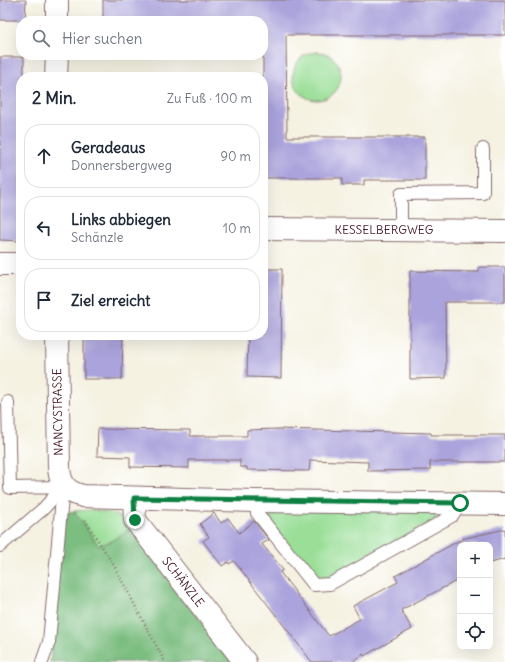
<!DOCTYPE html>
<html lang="de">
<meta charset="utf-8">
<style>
body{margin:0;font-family:Delius,sans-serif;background:#f2f2f3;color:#1f2937}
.controls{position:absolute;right:12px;bottom:12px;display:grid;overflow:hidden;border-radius:8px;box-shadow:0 4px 16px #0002}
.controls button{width:36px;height:36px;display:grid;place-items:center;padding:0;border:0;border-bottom:1px solid #e0e1e3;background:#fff;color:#1f2937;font:20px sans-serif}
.stop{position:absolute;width:12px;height:12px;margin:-9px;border:3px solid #0b8043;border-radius:50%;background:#fff}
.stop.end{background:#0b8043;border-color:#fff;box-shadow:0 1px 4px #0008}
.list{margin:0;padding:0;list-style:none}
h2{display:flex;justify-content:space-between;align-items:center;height:52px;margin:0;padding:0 16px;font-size:17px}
h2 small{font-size:13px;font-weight:400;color:#747a83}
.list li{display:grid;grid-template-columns:26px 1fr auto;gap:12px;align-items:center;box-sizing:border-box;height:64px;margin:0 8px 8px;padding:0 8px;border:1px solid #e0e1e3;border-radius:16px}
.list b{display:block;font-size:15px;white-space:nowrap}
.list p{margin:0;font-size:13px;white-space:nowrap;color:#747a83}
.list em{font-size:13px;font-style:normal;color:#747a83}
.icon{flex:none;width:22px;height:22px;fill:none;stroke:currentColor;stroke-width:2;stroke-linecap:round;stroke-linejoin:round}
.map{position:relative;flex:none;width:505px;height:662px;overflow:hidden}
.search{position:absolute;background:#fff;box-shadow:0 4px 16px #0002;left:16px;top:16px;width:252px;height:44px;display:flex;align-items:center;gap:10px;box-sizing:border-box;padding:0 14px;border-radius:16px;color:#747a83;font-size:15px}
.panel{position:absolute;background:#fff;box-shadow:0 4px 16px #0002;left:16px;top:72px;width:252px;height:268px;border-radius:16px}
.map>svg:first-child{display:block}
.green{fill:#9ade97;stroke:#727e61}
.forest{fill:#7bbd80;stroke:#626e56}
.building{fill:#aaa3dc}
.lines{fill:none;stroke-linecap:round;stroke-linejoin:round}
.lane-casing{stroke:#86696b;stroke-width:14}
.street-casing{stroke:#86696b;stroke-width:24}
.path{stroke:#86696b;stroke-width:2.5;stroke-dasharray:1 3;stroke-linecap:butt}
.lane{stroke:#fff;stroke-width:12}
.street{stroke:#fff;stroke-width:22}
.route{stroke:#0b8043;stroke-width:5}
.labels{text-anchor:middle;stroke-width:3;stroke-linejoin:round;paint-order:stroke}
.street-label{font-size:12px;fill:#4a1f2b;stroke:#fff}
</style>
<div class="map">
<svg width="505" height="662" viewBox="0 0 505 662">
<rect width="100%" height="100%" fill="#fff"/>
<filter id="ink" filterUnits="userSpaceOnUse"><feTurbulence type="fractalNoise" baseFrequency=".025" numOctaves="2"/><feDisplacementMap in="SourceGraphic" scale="8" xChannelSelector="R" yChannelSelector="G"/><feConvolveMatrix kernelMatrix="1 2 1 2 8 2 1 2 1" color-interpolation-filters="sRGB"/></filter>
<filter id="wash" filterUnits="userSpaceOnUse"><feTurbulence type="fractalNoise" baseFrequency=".012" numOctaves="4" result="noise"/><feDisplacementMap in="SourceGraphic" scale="16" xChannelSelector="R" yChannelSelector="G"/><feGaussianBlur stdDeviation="0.9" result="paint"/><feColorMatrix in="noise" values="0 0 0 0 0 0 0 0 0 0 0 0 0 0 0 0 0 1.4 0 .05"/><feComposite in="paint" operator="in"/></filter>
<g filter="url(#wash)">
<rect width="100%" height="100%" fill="#f5f2e2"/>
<path class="green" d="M293 76a24 24 0 1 1 48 0a24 24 0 1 1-48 0Z
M 92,510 C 109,513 120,513 132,527 L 110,542 L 98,545 L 74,511 Z
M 262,510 L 435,510 L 436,519 L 334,576 L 315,580 Z"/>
<path class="forest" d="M 74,511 L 98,545 L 110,542 L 132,527 L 232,662 L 50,662 L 63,513 Z"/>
<g id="blocks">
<path class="building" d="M 0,0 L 26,0 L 25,20 L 0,20 Z
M 103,0 L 505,0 L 505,35 L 286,35 L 287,137 L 425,137 L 425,180 L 364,180 L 364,185 L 342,185 L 342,178 L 263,178 L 263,21 L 103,21 Z
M 0,57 L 24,57 L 24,77 L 21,77 L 21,241 L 0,240 Z
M 479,267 L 505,267 L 505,302 L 445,302 L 446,378 L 410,379 L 410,271 L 479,272 Z
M 263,269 L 282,269 L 281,378 L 247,377 L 248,335 L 263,335 Z
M 84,335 L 123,335 L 122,379 L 84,379 Z
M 98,429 L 190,430 L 190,436 L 247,436 L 247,430 L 278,429 L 431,433 L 431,435 L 505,435 L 505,462 L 430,462 L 430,470 L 368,471 L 368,462 L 310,460 L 309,471 L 247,470 L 247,467 L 240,467 L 240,460 L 189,460 L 189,468 L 130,467 L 130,457 L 97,456 Z
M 214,513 L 221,523 L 228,518 L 239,533 L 254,521 L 269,540 L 262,544 L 283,570 L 280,572 L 329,636 L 360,619 L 353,606 L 398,582 L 395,576 L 460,540 L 460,579 L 401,610 L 412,629 L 364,656 L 363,654 L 352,662 L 312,662 L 234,561 L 229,564 L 228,562 L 222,566 L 203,541 L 209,537 L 200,524 Z
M 505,529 L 505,559 L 490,563 L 490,545 L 463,545 L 461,539 Z"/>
</g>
</g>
<g filter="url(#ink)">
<use href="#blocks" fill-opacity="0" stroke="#86696b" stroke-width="1"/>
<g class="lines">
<defs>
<path id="lane" d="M 401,230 L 401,194 L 483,193 L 483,149
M 8,402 L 10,488 L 63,487
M 255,501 L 257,513 L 314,585 L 330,584 L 452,516 L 460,503
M 0,546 L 44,508 L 63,487
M 42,662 L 49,642 L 63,487"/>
<path id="street" d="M 57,21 L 57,0
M 56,77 L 57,55
M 263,229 L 505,231
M 0,264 L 21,264
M 57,335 L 59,469 C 61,486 67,492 83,496 L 255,501 L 505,504
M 134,498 L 135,520 L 245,662"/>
</defs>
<use href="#lane" class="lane-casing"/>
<use href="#street" class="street-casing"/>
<path class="path" d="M 85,520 L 113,564 L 165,662"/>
<use href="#lane" class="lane"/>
<use href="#street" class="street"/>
</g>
</g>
<g class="lines" filter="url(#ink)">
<path class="route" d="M 135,520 L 134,498 L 460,503"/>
</g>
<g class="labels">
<g class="street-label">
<text x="384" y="234">KESSELBERGWEG</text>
<text transform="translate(58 412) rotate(-91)" y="4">NANCYSTRASSE</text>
<text transform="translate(183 582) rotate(52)" y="4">SCHÄNZLE</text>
</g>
</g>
</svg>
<div class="controls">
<button>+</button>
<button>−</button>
<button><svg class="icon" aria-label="locate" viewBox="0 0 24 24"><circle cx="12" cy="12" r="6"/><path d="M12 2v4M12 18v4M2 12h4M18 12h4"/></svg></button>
</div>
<div class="stop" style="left:460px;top:503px"></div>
<div class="stop end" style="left:135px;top:520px"></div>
<div class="search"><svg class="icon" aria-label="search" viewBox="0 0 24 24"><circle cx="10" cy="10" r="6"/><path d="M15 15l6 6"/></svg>Hier suchen</div>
<section class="panel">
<h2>2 Min.<small>Zu Fuß · 100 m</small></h2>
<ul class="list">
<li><svg class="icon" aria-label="ahead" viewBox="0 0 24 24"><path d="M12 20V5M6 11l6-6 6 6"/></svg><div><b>Geradeaus</b><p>Donnersbergweg</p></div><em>90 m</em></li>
<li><svg class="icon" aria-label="left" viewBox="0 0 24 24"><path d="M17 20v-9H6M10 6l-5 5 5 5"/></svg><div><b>Links abbiegen</b><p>Schänzle</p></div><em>10 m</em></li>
<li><svg class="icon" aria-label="arrive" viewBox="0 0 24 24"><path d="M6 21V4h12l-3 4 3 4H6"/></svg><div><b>Ziel erreicht</b></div></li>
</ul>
</section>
</div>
